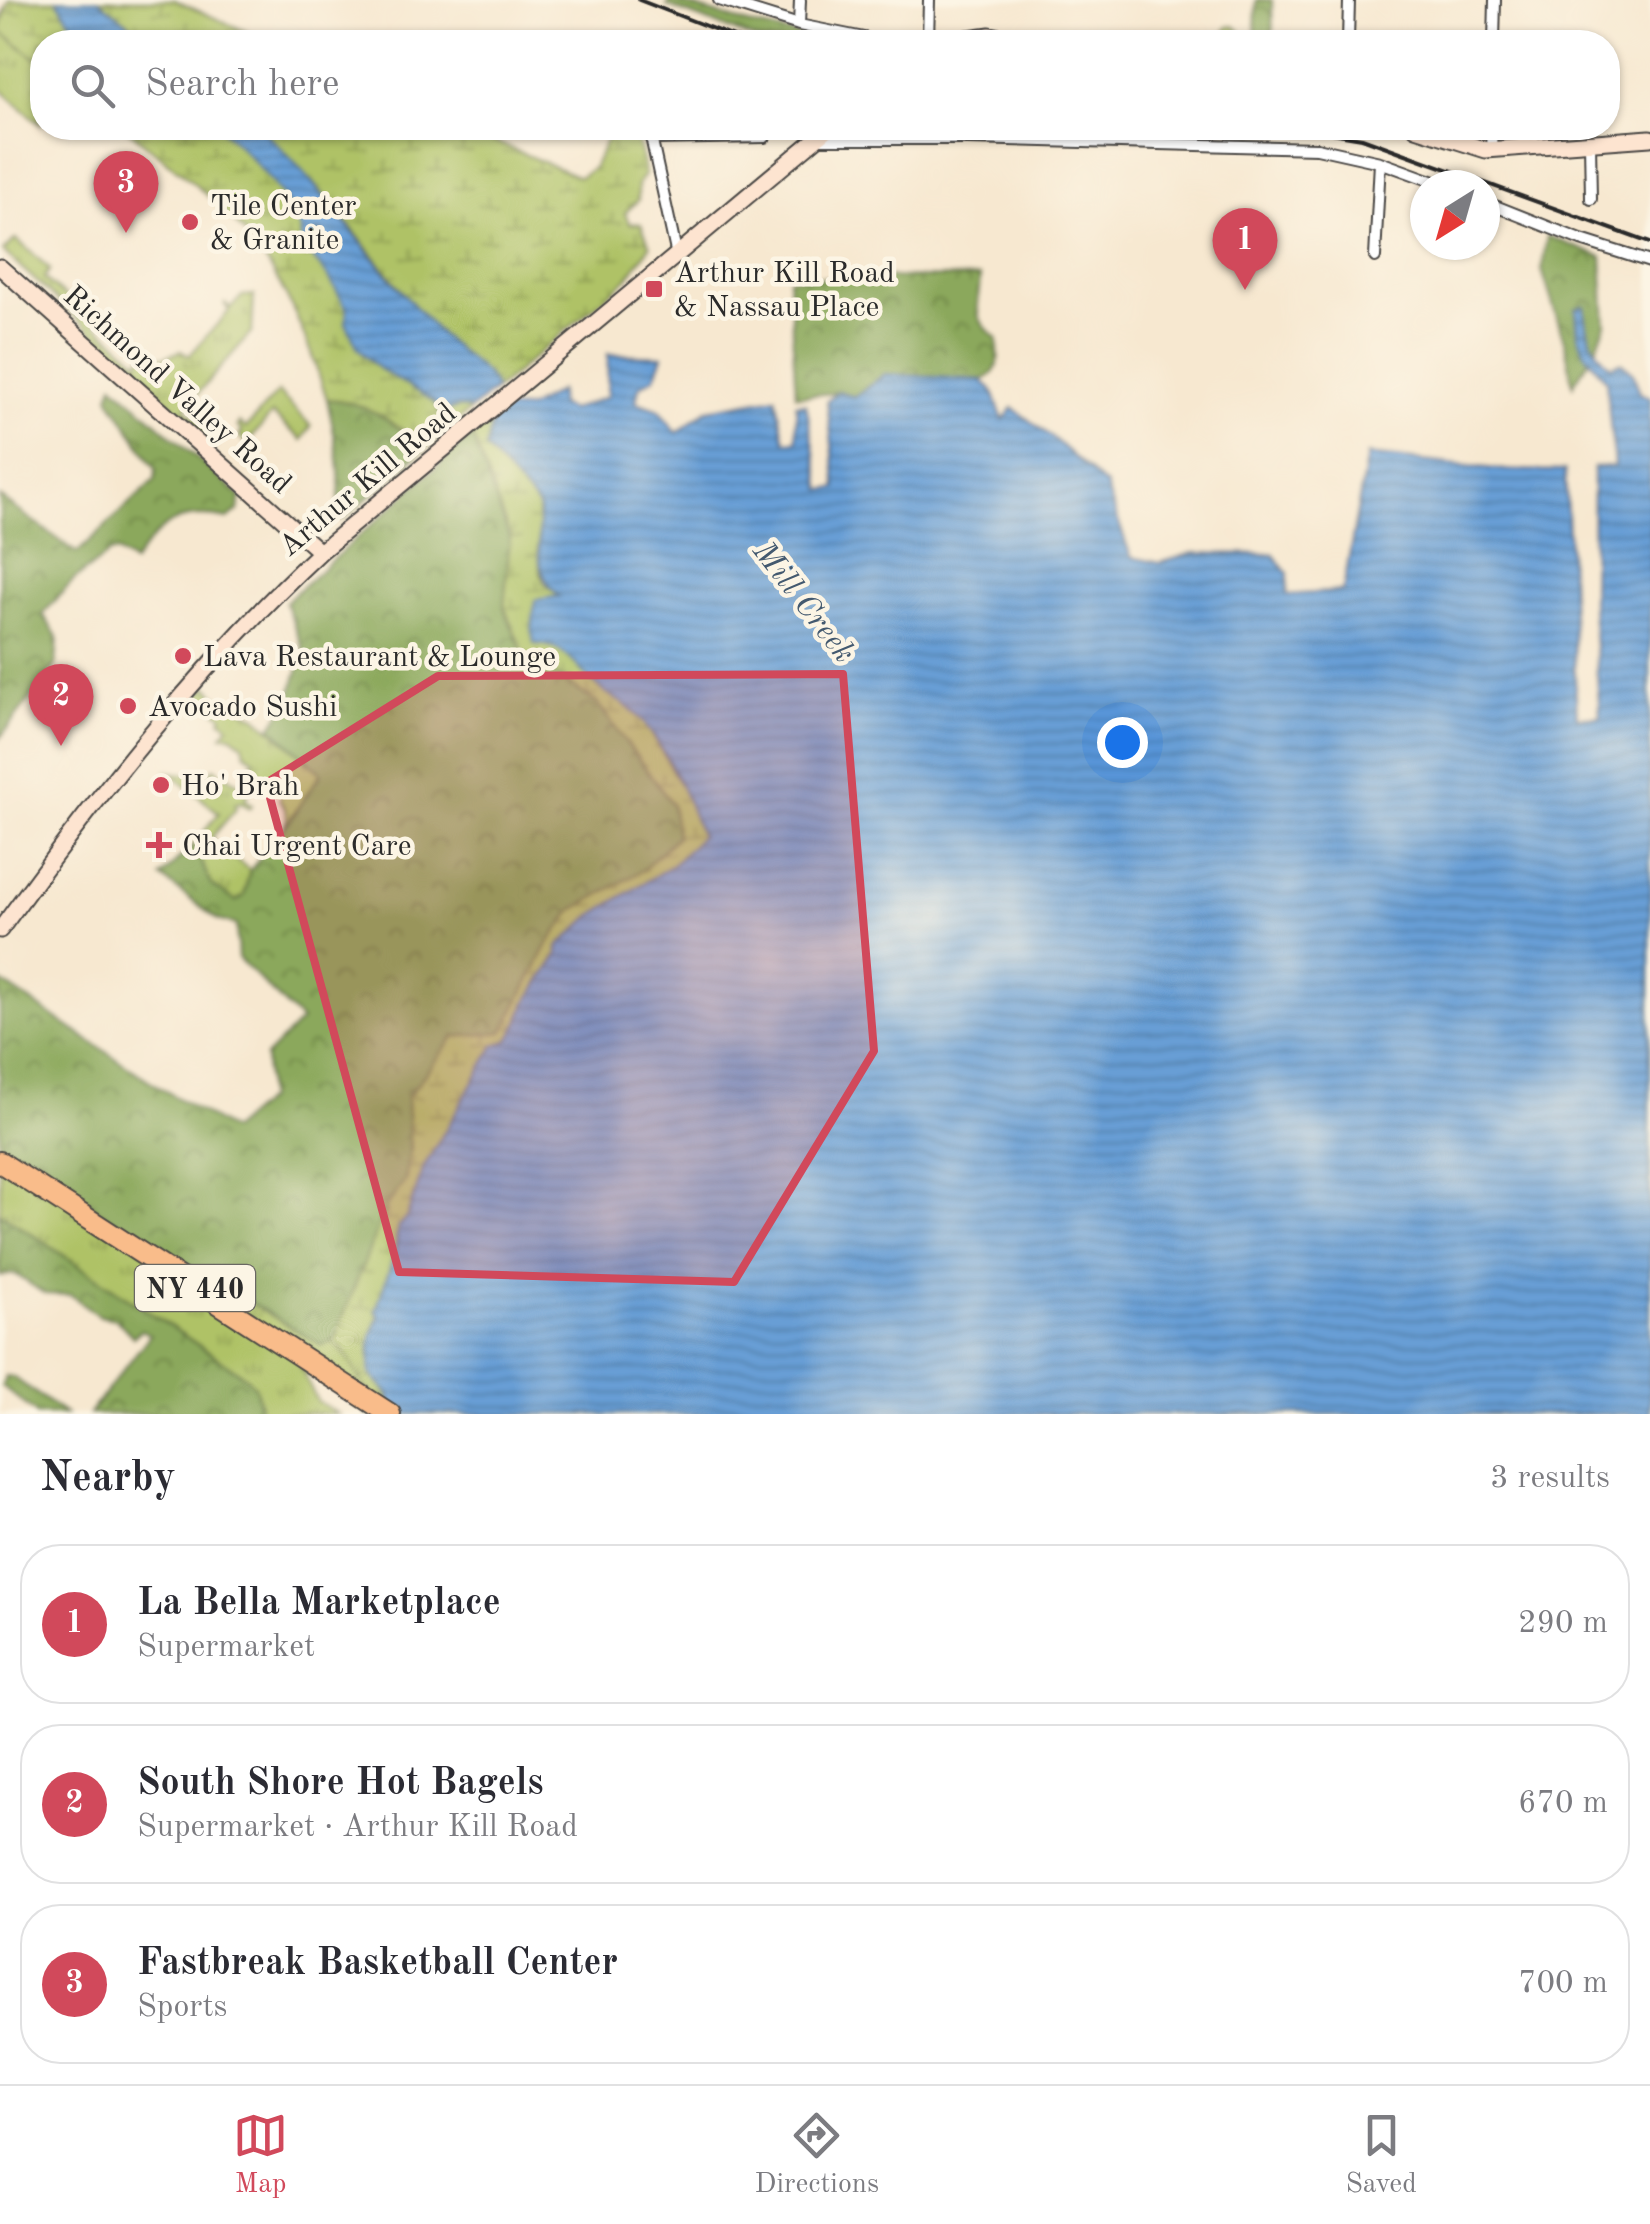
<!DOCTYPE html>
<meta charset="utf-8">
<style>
body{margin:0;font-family:"Old Standard TT",serif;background:#f7f7f7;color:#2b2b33}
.compass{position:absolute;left:1410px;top:170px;width:90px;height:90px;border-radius:50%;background:#fff;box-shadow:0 2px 8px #0004;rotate:217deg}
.you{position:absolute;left:1122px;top:742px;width:35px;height:35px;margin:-25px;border:8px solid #fff;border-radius:50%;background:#1a73e8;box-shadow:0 0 0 15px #1a73e833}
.badge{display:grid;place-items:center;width:65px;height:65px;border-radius:50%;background:#d1495b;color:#fff;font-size:32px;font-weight:700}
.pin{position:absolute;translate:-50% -82px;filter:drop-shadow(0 2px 5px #0008)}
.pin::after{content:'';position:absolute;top:52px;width:35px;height:30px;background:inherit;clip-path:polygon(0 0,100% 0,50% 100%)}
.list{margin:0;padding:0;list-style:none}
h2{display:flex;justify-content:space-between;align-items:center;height:130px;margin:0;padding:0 40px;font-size:42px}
h2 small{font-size:32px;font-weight:400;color:#7c7c81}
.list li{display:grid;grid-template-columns:65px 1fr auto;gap:30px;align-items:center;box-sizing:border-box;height:160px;margin:0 20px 20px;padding:0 20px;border:2px solid #e1e1e2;border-radius:40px}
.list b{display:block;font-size:38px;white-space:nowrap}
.list p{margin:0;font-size:32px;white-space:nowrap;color:#7c7c81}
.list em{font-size:32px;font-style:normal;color:#7c7c81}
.icon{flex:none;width:55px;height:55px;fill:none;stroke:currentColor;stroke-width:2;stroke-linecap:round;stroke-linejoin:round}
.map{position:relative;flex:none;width:1650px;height:1414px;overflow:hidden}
.search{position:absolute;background:#fff;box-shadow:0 2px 8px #0004;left:30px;right:30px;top:30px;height:110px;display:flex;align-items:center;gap:25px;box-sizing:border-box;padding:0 35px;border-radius:40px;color:#7c7c81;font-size:38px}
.sheet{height:670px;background:#fff}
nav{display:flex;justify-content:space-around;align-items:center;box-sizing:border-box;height:140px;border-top:2px solid #e1e1e2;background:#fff;font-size:28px;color:#7c7c81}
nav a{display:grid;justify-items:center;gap:5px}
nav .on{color:#d1495b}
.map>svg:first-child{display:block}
.grass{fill:url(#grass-tufts);stroke:#6d7648;stroke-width:2.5}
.forest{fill:url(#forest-crowns);stroke:#5b6a43;stroke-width:2.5}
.wetland{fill:url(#wetland-marsh);stroke:#6d7648;stroke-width:2.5}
.water{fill:url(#water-rules);stroke:#496480;stroke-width:2.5}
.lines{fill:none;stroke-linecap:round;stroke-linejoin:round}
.street-casing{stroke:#4a4744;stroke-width:14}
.secondary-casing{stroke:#4a4744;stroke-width:19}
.highway-casing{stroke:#4a4744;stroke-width:24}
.street{stroke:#fff;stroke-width:10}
.secondary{stroke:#fde4d0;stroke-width:15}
.highway{stroke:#f9bc8a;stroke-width:20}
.rail{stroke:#2b2b2b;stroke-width:4}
.marked{fill:#d1495b;fill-opacity:0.2;stroke:#d1495b;stroke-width:8;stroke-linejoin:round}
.poi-dot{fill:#d1495b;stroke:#fcf5e5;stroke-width:4}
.labels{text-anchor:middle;stroke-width:9;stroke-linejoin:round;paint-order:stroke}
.shield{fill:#fcf5e5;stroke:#6a6863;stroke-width:2.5}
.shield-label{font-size:28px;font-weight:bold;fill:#2b2b2b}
.poi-label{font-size:30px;fill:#2b2b2b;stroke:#fcf5e5;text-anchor:start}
.street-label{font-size:30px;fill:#2b2b2b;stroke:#fcf5e5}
.water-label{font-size:32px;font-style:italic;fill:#43596f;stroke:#fcf5e5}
</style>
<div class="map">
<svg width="1650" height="1414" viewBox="0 0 1650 1414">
<defs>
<pattern id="grass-tufts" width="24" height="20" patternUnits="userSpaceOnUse" patternTransform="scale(2.5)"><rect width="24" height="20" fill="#afc266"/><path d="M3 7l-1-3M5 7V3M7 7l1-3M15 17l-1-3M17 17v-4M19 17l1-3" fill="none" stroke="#8f9e54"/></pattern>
<pattern id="forest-crowns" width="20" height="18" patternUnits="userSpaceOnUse" patternTransform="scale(2.5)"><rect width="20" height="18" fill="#8ba85b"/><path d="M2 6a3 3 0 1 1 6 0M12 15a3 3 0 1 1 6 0" fill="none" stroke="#72894b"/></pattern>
<pattern id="wetland-marsh" width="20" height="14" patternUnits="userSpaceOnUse" patternTransform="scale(2.5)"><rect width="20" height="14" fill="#afc266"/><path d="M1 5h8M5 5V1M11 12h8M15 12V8" fill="none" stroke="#8f9e54"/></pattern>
<pattern id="water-rules" width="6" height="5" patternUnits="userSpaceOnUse" patternTransform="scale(2.5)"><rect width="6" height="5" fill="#679ed5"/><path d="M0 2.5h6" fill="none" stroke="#5581ad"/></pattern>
</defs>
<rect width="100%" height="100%" fill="#fcf5e5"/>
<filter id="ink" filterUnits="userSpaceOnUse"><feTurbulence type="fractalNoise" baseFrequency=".01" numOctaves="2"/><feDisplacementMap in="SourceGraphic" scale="20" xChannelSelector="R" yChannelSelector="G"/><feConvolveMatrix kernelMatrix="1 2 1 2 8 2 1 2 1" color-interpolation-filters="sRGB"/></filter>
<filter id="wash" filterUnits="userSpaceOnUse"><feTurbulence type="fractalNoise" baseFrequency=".0048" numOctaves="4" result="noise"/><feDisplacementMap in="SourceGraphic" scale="40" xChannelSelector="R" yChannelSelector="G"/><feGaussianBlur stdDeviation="2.25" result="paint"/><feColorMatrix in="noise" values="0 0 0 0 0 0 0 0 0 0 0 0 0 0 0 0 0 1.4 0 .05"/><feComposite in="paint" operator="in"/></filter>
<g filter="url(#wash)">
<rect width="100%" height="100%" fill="#f7e8d0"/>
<path class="grass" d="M 9,0 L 57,0 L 42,42 L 42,114 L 39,118 L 42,126 L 0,89 L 0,21 Z
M 1234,26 L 1240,31 L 1240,42 L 1090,42 L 1224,35 L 1228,27 Z
M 16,239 L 50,269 L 44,278 L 90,318 L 97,313 L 92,321 L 138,361 L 146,352 L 163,358 L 181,351 L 189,356 L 229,311 L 224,303 L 231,308 L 242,296 L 254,295 L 252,332 L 185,408 L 219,438 L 226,432 L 216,445 L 3,251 Z
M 278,392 L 311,426 L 302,440 L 272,414 L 247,443 L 239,436 L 242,432 L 237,426 L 239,423 L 246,428 Z
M 207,686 L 220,699 L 256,716 L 321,773 L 279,835 C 287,822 291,813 279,800 L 282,792 L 258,772 L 248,774 L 247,770 L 255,760 L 245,752 L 243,744 L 231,735 L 222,735 L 229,726 L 221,719 L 223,716 L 198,696 Z
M 214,768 L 250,790 L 245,799 L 252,805 L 250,808 L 241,802 L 235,804 L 236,809 L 212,837 L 215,844 L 250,870 L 244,896 L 236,901 L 212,886 L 193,845 L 219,813 L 169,772 L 207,777 Z
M 0,1152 L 321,1345 L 333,1342 C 355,1360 365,1388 375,1414 L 366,1414 L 368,1410 L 301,1368 L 317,1401 L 338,1414 L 261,1414 L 256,1388 L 246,1377 L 0,1213 Z"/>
<path class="forest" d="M 670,0 L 752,25 L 830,42 L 762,42 L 667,6 Z
M 1256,0 L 1272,0 L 1273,42 L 1255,42 Z
M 1547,236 L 1602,257 L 1606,324 L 1595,351 L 1586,329 L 1585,307 L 1576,309 L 1585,353 L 1590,358 L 1573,385 L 1565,344 L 1542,270 Z
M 980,277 C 978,308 971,318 997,338 C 999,357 1002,373 982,380 L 885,374 L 853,397 C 835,389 816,397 796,395 L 789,278 Z
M 113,384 L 241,497 L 238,511 L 228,519 C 179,509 161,523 133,563 L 119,553 L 111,552 L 74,580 L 43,614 L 58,638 L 56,665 L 0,738 L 0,497 L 77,553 L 155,480 L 156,469 L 112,402 L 109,396 Z
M 327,399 C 368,401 394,424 426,448 L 342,520 L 337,514 C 344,475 335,437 327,399 Z
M 472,435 L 510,538 L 504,607 L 523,652 L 597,703 L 672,804 L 677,836 L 643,870 L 573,910 L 548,944 L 503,1033 L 454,1037 L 407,1097 L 410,1151 L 405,1181 L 386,1207 L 333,1342 L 321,1345 L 0,1152 L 0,981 L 156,1085 L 231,1130 L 267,1099 L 265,1057 L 301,1021 L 238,958 L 236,925 L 218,920 L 161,877 L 193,845 L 212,886 L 236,901 L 244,896 L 250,870 L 292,818 L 321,773 L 271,727 L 289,701 L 304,651 L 285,602 Z
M 0,1213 L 246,1377 L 256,1388 L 261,1414 L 89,1414 L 150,1335 L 141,1330 L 133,1337 L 116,1319 L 99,1316 L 71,1295 L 45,1294 L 15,1274 L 0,1276 Z
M 5,1376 L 13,1377 L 65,1414 L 37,1414 L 2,1386 Z"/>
<path class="wetland" d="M 9,0 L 66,0 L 113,42 L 42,42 L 42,63 L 0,31 Z
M 98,0 L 174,0 L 270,42 L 153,42 Z
M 125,128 L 229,128 L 308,214 L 338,263 L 478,404 L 426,448 C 394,424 368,401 327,399 C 312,355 297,311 273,272 C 238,214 177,169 125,128 Z
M 260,128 L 462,128 L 579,177 L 593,168 L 612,128 L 636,135 L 645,173 L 638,184 L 638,200 L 625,213 L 629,223 L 641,224 L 650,246 L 627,279 L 492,393 L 423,324 L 405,295 L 330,201 Z
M 492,421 L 487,449 L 539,507 L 540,570 L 544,583 L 561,597 L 549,643 L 562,649 L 645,722 L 685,794 L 701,836 L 674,864 L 637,889 L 558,955 L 527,1002 L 517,1027 L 508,1041 L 495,1045 L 424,1167 L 407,1217 L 398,1226 L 395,1253 L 376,1310 L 379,1316 L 371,1337 L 370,1373 L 389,1394 L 391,1414 L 365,1388 L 345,1352 L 333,1342 L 386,1207 L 405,1181 L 410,1151 L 407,1097 L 454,1037 L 503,1032 L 548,944 L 573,910 L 643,870 L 677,836 L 672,804 L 597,703 L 523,652 L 504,607 L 510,537 L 472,435 Z"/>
<path class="water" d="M 57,0 L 98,0 L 153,42 L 89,42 L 78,33 Z
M 219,128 L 260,128 C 315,178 356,240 406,296 C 418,309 429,323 442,336 C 460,354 483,365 496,389 L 471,410 L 459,407 L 441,413 L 433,401 L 378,368 L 358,348 L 346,323 L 347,309 L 328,276 L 308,252 L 323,238 L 320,231 L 300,246 C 311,216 242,146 219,128 Z
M 1585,306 C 1586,333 1591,348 1611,366 L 1621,362 L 1633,373 L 1640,393 L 1650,397 L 1650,1414 L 391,1414 L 389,1394 L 370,1373 L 371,1337 L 379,1316 L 376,1310 L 395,1253 L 398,1226 L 407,1217 L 424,1167 L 495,1045 L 508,1041 L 517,1027 L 527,1002 L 558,955 L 558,947 L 591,916 L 674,864 L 701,836 C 687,798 670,756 645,724 C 633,707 612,698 596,685 C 575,667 565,643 534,644 L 532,632 L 535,600 L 559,596 C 532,573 540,542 539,507 L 486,449 L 492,421 L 506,410 L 529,408 L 559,391 L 559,405 L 570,410 L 607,397 L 608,354 L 663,356 L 655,377 L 639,387 L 636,402 L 658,409 L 677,433 L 708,409 L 776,397 L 785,441 L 797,440 L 796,404 L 806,403 L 822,490 L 837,488 L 827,401 L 839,391 L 854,397 L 885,374 L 982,380 L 992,389 L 1003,420 L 1013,408 L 1054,439 L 1106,486 L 1131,557 L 1160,563 L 1193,553 L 1273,554 L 1288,573 L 1287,595 L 1343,591 L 1367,455 L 1506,470 L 1565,471 L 1577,717 L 1600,717 L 1592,607 L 1593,467 L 1614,466 L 1606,380 L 1585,353 L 1578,335 L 1576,309 Z"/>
</g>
<g filter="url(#ink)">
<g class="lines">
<defs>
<path id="street" d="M 719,0 L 799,25 L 884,42
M 799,25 L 800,0
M 928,42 L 929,0
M 1348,42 L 1349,0
M 1494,42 L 1495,0
M 649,128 L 677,256
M 652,139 L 765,137
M 817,139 L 967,139 L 1317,148 L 1380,162 L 1443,185
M 1590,142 L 1591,199
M 1491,149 L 1492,128
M 1485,202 L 1581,240 L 1650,262
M 1375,257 L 1380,162"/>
<path id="secondary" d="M 939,42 L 990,35 L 1032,42
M 1416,128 L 1486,150 L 1650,138
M 0,267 L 320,552
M 0,930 C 97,796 198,666 320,552 L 829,128"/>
<path id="highway" d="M 0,1162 L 390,1414"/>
</defs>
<use href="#street" class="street-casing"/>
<use href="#secondary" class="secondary-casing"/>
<use href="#highway" class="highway-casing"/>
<use href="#street" class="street"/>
<use href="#secondary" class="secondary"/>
<use href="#highway" class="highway"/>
<path class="rail" d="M 639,0 L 747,42
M 1301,128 L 1362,138 L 1650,243"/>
</g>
</g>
<path class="marked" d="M 843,674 L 874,1051 L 734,1282 L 399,1272 L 266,783 L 438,676 Z"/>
<g class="poi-dot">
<circle cx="190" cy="222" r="10"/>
<rect x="644" y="279" width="20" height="20" rx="5"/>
<circle cx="183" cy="656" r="10"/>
<circle cx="128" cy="706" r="10"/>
<circle cx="161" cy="785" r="10"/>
<path d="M154 830h10v10h10v10h-10v10h-10v-10h-10v-10h10z"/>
</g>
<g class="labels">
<rect class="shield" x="135" y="1265" width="120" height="46" rx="8"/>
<g class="shield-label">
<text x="195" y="1298">NY 440</text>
</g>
<g class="poi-label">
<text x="210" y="215">Tile Center<tspan x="210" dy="34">&amp; Granite</tspan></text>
<text x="674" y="282">Arthur Kill Road<tspan x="674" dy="34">&amp; Nassau Place</tspan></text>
<text x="203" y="666">Lava Restaurant &amp; Lounge</text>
<text x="148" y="716">Avocado Sushi</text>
<text x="181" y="795">Ho' Brah</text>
<text x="182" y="855">Chai Urgent Care</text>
</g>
<g class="street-label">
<text transform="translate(178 389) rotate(42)" y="10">Richmond Valley Road</text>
<text transform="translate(367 479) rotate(-40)" y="10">Arthur Kill Road</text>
</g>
<g class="water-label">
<text transform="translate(805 601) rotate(52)" y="11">Mill Creek</text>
</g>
</g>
</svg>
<svg class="compass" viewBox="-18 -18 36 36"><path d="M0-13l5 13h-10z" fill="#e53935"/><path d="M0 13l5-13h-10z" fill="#7c7c81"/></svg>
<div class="you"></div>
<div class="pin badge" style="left:1245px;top:290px">1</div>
<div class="pin badge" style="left:61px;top:746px">2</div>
<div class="pin badge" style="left:126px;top:233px">3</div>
<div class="search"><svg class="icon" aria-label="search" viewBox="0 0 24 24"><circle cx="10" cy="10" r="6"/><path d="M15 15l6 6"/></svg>Search here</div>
</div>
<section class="sheet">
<h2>Nearby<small>3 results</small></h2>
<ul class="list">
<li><span class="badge">1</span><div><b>La Bella Marketplace</b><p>Supermarket</p></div><em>290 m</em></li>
<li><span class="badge">2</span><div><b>South Shore Hot Bagels</b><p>Supermarket · Arthur Kill Road</p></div><em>670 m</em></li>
<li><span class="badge">3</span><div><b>Fastbreak Basketball Center</b><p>Sports</p></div><em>700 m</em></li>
</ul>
</section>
<nav>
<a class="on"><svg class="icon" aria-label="map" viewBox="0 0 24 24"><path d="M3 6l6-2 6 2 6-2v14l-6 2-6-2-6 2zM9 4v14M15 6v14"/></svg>Map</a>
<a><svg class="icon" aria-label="directions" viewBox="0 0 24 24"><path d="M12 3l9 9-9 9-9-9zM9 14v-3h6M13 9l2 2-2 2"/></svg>Directions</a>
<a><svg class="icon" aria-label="saved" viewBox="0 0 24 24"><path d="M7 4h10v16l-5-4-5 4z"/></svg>Saved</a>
</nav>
